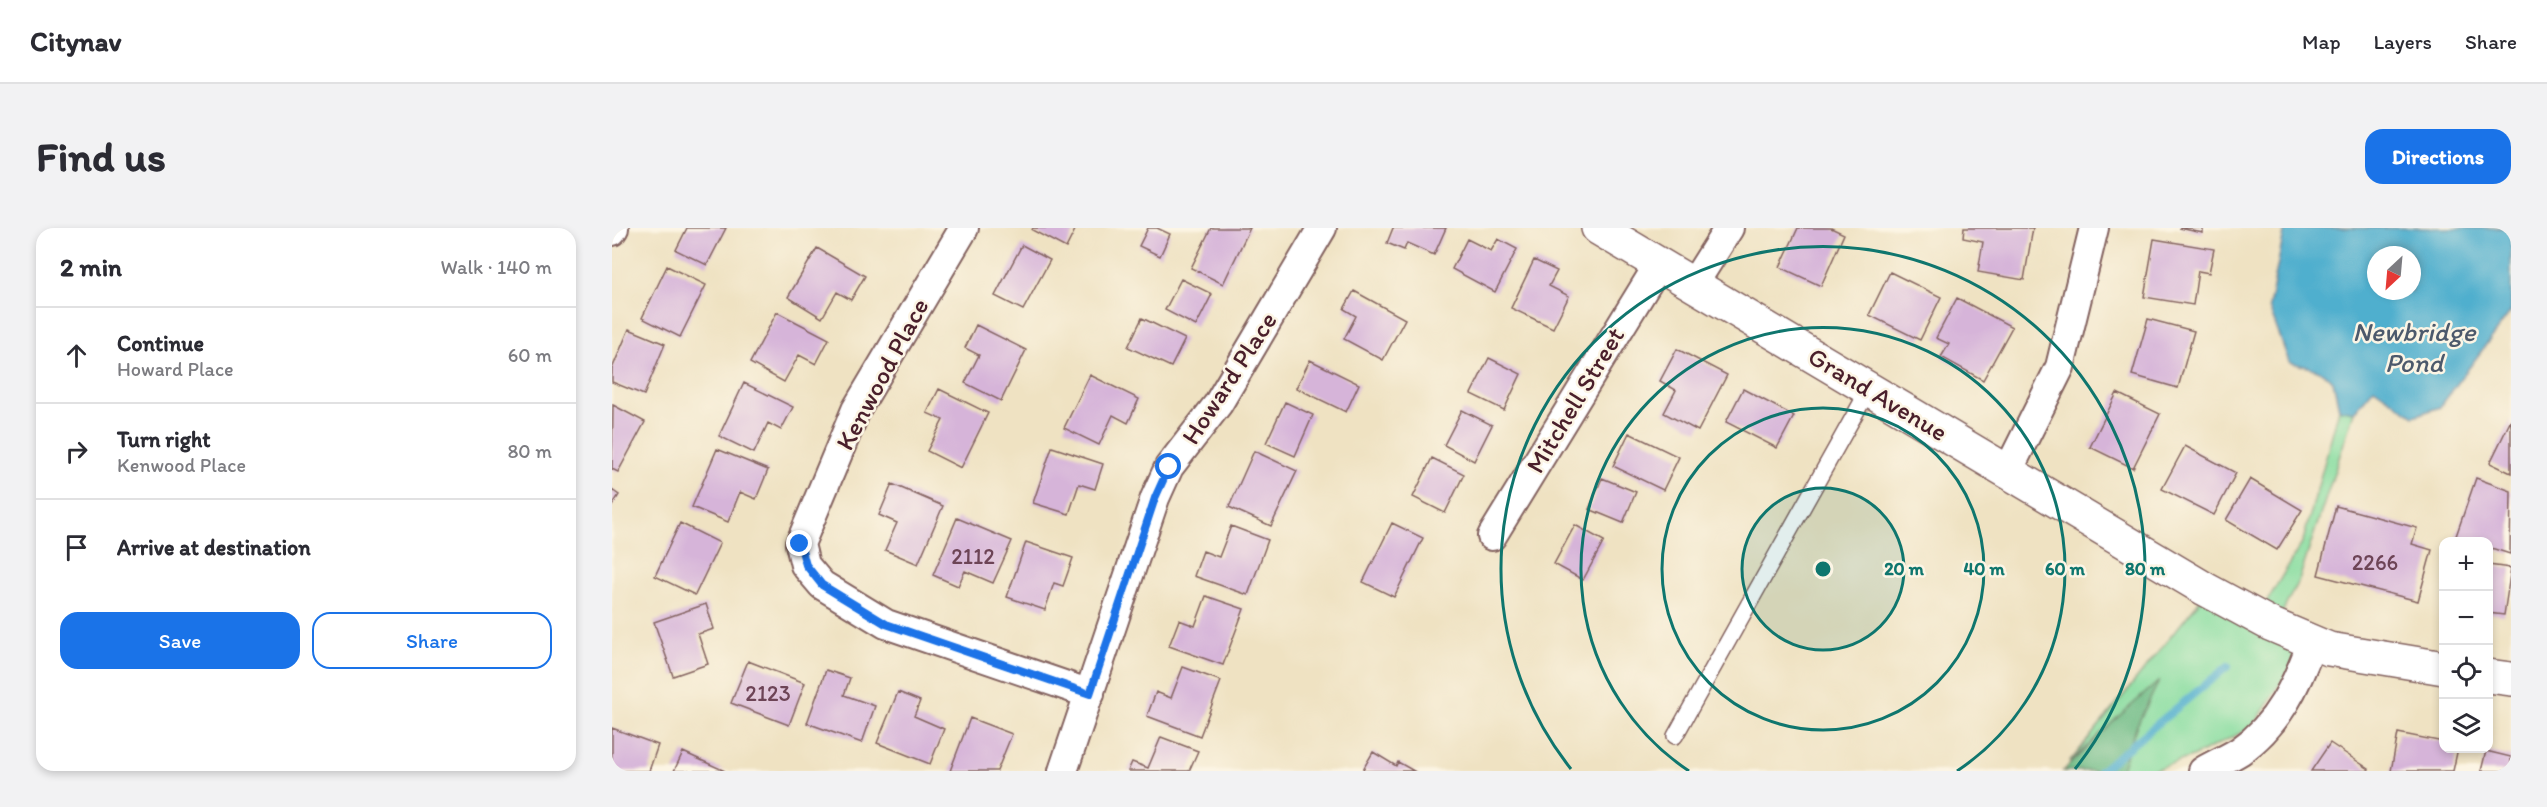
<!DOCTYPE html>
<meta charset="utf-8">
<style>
body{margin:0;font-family:Itim,sans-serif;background:#f2f2f3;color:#2b2b33}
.controls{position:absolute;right:18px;bottom:18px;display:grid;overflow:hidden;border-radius:12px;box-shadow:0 3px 9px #0003}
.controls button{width:54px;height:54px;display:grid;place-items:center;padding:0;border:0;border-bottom:2px solid #e1e1e2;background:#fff;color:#2b2b33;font:30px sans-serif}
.compass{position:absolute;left:1755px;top:18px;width:54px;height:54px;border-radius:50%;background:#fff;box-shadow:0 3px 9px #0003;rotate:206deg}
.stop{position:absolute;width:18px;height:18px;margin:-14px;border:4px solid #1a73e8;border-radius:50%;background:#fff}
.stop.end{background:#1a73e8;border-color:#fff;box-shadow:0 2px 6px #0008}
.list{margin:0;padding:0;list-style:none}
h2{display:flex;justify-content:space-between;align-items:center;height:78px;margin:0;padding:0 24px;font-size:26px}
h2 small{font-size:20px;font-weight:400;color:#7c7c81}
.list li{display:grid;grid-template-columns:39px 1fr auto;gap:18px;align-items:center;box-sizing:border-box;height:96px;padding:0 24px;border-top:2px solid #e1e1e2}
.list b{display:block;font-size:22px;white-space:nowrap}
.list p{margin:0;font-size:20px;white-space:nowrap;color:#7c7c81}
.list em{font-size:20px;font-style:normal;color:#7c7c81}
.actions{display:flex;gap:12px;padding:18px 24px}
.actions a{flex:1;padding:14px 0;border:2px solid #1a73e8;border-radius:18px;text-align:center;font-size:21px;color:#1a73e8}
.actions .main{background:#1a73e8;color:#fff}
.icon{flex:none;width:33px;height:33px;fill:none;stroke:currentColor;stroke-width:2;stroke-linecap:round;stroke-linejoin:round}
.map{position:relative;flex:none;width:1899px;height:543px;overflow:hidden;border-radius:18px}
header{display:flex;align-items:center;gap:36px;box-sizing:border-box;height:84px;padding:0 30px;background:#fff;border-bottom:2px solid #e1e1e2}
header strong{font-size:28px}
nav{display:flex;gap:33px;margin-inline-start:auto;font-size:21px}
.intro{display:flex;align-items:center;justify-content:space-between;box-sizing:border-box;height:144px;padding:0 36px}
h1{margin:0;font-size:42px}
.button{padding:15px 27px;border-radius:18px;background:#1a73e8;color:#fff;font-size:21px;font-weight:700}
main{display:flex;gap:36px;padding:0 36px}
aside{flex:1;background:#fff;border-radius:18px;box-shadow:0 3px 9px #0003}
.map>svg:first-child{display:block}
.green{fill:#88dda0;stroke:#697e66;stroke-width:1.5}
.forest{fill:#6ebc86;stroke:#5c6e58;stroke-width:1.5}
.water{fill:#4fafce;stroke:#4c677c;stroke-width:1.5;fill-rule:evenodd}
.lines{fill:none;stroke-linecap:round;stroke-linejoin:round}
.stream{stroke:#4fafce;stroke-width:8}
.building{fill:#d6b4d9}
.service-casing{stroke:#846360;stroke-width:18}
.minor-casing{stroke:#846360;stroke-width:32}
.tertiary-casing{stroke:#846360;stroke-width:36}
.service{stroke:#fff;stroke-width:15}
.minor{stroke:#fff;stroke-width:28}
.tertiary{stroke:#fff;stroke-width:33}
.route{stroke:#1a73e8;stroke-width:8}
.ring{fill:none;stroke:#0f766e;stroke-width:3}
.labels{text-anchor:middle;stroke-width:5;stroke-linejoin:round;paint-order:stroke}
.number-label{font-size:22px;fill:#6d4456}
.street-label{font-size:26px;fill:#4a1f2b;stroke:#fcf5e5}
.water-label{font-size:27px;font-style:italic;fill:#4c596c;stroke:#fcf5e5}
.centre{fill:#0f766e;stroke:#fcf5e5;stroke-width:3}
.ring-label{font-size:18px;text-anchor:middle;font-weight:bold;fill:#0f766e;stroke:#fcf5e5;stroke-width:5;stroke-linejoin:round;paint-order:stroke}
</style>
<header>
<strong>Citynav</strong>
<nav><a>Map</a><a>Layers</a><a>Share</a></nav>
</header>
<div class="intro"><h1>Find us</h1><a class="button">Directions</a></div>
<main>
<aside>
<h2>2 min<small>Walk · 140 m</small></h2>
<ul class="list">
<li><svg class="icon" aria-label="ahead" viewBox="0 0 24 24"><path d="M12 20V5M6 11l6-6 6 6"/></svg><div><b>Continue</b><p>Howard Place</p></div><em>60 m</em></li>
<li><svg class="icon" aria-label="right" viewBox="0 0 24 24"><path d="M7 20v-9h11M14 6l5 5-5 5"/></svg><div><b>Turn right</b><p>Kenwood Place</p></div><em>80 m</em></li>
<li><svg class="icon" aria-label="arrive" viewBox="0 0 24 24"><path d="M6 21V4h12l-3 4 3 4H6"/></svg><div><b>Arrive at destination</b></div></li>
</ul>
<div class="actions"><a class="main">Save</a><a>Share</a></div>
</aside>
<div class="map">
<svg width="1899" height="543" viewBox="0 0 1899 543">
<rect width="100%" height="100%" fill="#fcf5e5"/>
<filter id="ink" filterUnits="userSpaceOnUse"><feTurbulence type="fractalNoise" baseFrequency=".0167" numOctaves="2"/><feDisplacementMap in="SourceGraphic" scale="12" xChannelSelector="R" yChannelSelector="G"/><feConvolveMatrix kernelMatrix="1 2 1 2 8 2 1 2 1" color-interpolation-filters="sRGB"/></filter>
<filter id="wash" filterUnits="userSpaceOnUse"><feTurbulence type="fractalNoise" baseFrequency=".008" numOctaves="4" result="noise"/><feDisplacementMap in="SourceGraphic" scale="24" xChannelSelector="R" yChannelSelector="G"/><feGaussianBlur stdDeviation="1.35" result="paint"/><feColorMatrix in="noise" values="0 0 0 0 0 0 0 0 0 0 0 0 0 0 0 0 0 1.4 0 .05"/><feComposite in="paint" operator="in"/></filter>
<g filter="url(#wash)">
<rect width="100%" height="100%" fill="#efe2c2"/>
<path class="green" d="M 1727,181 L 1742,184 L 1688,349 L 1662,401 L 1694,416 L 1641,499 L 1580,529 L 1537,543 L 1509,543 L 1524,499 L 1546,455 L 1505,490 L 1457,535 L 1593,366 L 1644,392 L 1691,313 Z"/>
<path class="forest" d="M 1547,453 L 1524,499 L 1509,543 L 1451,543 L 1505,490 Z"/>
<path class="water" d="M 1673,0 L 1899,0 L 1899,83 L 1828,179 L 1802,188 L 1762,160 L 1742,184 L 1727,181 L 1721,153 L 1706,142 L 1677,134 L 1657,79 ZM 1764,27 L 1800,27 L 1800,63 L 1764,63 Z"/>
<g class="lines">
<path class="stream" d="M 1488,543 L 1616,438"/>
</g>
<g id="blocks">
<path class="building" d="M 75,0 L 114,0 L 95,37 L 64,22 Z
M 421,0 L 464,0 L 454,20 L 420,2 Z
M 536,0 L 545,0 L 558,6 L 548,28 L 527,18 Z
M 599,0 L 638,0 L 611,56 L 579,40 Z
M 781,0 L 834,0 L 822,27 L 795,15 L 792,22 L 775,15 Z
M 1186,0 L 1219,0 L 1232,6 L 1209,58 L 1168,39 Z
M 1352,0 L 1421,0 L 1412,52 L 1366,44 L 1371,14 L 1351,10 Z
M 1567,0 L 1591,0 L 1591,5 Z
M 855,11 L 879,23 L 886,11 L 905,21 L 883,64 L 840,41 Z
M 1542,11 L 1602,21 L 1597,45 L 1586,43 L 1581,77 L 1532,69 Z
M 410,17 L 438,32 L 411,82 L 383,68 Z
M 205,20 L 253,48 L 239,72 L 225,64 L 210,90 L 176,69 Z
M 922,32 L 945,43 L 937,58 L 957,68 L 941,100 L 899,80 Z
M 55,38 L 94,57 L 68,109 L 30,90 Z
M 1278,44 L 1329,69 L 1308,112 L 1257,87 Z
M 569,51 L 600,66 L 584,98 L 553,82 Z
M 742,63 L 793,91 L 771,132 L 732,111 L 744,88 L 732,81 Z
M 1345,70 L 1400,99 L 1371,152 L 1329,129 L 1337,116 L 1324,110 Z
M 165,84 L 217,111 L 204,136 L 187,127 L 172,154 L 138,135 Z
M 530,90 L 573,111 L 559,139 L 516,119 Z
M 1536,91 L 1582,103 L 1566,160 L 1520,147 Z
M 364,97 L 414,122 L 389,173 L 353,155 L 367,127 L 353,120 Z
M 17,101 L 53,116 L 32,167 L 0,154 L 0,141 Z
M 1065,121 L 1115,147 L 1086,203 L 1052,185 L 1064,162 L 1048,153 Z
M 877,130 L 909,146 L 892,182 L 859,166 Z
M 698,132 L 747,156 L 734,184 L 684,160 Z
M 478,147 L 527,171 L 516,195 L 501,187 L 487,217 L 452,200 Z
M 132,155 L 181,179 L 169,202 L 156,195 L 142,225 L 107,208 Z
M 327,161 L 376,185 L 349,240 L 315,223 L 331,192 L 315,185 Z
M 1131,161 L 1182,188 L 1165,220 L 1114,194 Z
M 1505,165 L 1548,186 L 1521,240 L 1478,219 Z
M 673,174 L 701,187 L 683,228 L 654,215 Z
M 1,177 L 33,194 L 6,244 L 0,241 Z
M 850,182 L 880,197 L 862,233 L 832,217 Z
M 1899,192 L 1899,245 L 1878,235 Z
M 1017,205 L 1067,229 L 1051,262 L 1001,238 Z
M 1573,218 L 1624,245 L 1602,287 L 1550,261 Z
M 440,219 L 491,236 L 483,261 L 467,256 L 457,286 L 421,275 Z
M 105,221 L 156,242 L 144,271 L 128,264 L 116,294 L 80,279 Z
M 642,223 L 685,243 L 659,298 L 617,279 Z
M 820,230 L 852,246 L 833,285 L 801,269 Z
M 990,250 L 1024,264 L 1011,295 L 977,281 Z
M 1864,250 L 1899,263 L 1898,326 L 1876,319 L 1876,314 L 1861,314 L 1844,308 Z
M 1638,251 L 1690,282 L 1665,322 L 1614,292 Z
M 280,256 L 331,278 L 306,336 L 273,322 L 285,295 L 267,287 Z
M 0,262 L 7,267 L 0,278 Z
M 1724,278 L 1805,300 L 1800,316 L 1820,322 L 1806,373 L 1706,347 Z
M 345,290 L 400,313 L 381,355 L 353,343 L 346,358 L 321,347 Z
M 68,295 L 108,315 L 83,367 L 43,348 Z
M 780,295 L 811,310 L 782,369 L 751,354 Z
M 963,297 L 992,313 L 971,352 L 942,336 Z
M 619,298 L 656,312 L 636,367 L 582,348 L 591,323 L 607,329 Z
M 414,314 L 461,330 L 451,358 L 442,355 L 433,382 L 395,369 Z
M 1876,337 L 1899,340 L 1892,387 L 1876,385 Z
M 594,368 L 632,381 L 611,437 L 557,418 L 567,392 L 583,398 Z
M 94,376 L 102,401 L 86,406 L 96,436 L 61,448 L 42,394 Z
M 136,433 L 193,455 L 177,497 L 119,475 Z
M 571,439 L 609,453 L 588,508 L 535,488 L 544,464 L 559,470 Z
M 214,442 L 238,450 L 232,467 L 263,478 L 250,515 L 195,495 Z
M 286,464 L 308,473 L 302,488 L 332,501 L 318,536 L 265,515 Z
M 358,490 L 400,506 L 385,543 L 338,543 Z
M 0,500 L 46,517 L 37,543 L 0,543 Z
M 1786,505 L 1832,514 L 1832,520 L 1846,520 L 1841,543 L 1779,543 Z
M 549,509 L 586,523 L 577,543 L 516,543 L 520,534 L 536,540 Z
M 1718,515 L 1757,541 L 1755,543 L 1699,543 Z
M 1874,523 L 1899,529 L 1899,543 L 1869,543 Z
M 71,524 L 113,543 L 62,543 Z
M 761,524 L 784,538 L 786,534 L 802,543 L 750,543 Z"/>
</g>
</g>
<g filter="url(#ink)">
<use href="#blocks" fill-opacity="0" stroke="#846360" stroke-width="1.5"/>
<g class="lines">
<defs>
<path id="service" d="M 1063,508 L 1257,161"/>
<path id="minor" d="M 352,0 L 244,182 L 188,316 L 193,337 L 210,357 L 274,396 L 478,466
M 0,3 L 2,0
M 1081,57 L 1117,0
M 1396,243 L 1448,139 L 1482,0
M 880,308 L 1047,36
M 451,543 L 543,270 L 557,239 L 606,176 L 710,0
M 1591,543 C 1603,536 1617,530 1628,523 C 1666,497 1685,456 1700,414"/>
<path id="tertiary" d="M 986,0 L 1593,361 L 1658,396 L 1717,421 L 1832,440
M 1876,448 L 1899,451"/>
</defs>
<use href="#service" class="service-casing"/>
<use href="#minor" class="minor-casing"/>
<use href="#tertiary" class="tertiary-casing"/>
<use href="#service" class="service"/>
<use href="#minor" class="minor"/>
<use href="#tertiary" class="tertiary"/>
</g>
</g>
<g class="lines" filter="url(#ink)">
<path class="route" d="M 188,316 L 194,337 L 210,357 L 274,396 L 478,466 L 543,270 L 557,239"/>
</g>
<circle cx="1211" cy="341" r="81" fill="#0f766e" fill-opacity=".12"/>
<g class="ring">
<circle cx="1211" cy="341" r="81"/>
<circle cx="1211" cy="341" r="161"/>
<path d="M1077 543A242 242 0 1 1 1345 543"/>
<path d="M959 541A322 322 0 1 1 1463 541"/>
</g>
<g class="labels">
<g class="number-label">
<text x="361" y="336">2112</text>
<text x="1763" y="342">2266</text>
<text x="156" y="473">2123</text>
</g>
<g class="street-label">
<text transform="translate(270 146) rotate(-62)" y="9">Kenwood Place</text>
<text transform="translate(617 150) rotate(-57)" y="9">Howard Place</text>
<text transform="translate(1266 166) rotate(31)" y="9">Grand Avenue</text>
<text transform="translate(963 172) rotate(-59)" y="9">Mitchell Street</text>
</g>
<g class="water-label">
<text x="1802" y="113">Newbridge<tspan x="1802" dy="31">Pond</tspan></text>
</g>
</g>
<circle cx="1211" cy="341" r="9" class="centre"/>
<g class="ring-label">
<text x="1292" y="347">20 m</text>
<text x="1372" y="347">40 m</text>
<text x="1453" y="347">60 m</text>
<text x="1533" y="347">80 m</text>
</g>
</svg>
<div class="controls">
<button>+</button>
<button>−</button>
<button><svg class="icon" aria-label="locate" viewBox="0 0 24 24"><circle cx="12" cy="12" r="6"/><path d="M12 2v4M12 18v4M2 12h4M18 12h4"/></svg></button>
<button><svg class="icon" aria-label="layers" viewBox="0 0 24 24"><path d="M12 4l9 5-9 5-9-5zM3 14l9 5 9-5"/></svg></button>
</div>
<svg class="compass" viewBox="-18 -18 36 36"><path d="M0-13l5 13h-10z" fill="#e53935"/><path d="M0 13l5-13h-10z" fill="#7c7c81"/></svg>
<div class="stop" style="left:557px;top:239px"></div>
<div class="stop end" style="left:188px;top:316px"></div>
</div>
</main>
